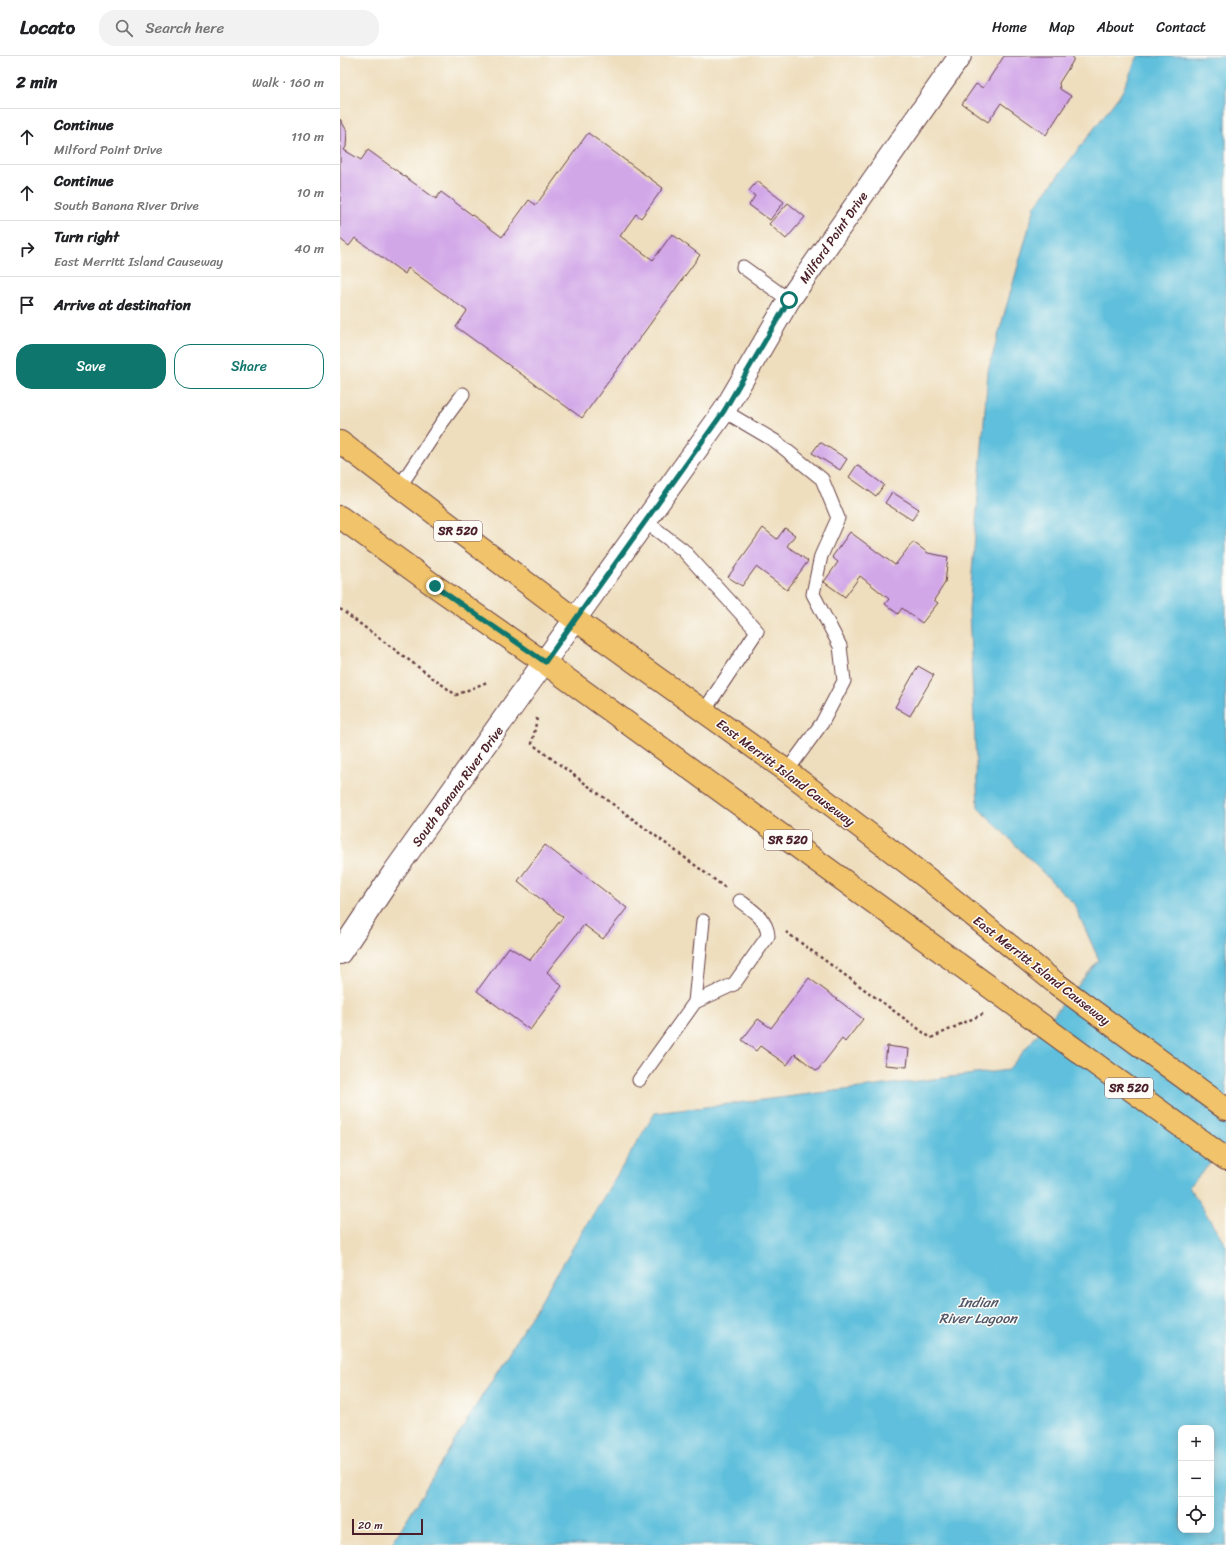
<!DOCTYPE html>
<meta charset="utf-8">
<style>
body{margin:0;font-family:Sriracha,sans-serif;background:#f2f2f2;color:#202124}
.controls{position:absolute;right:12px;bottom:12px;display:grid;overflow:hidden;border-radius:8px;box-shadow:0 2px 10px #0003}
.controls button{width:36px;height:36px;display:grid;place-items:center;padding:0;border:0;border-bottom:1px solid #e0e0e0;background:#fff;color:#202124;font:20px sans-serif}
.scale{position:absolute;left:12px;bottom:10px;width:71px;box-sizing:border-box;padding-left:4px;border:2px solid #4a1f2b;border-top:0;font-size:11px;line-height:14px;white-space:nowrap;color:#4a1f2b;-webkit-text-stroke:3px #fdfcf7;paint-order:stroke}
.stop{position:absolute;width:12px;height:12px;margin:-9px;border:3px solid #0f766e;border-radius:50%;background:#fff}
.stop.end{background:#0f766e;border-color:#fff;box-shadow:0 1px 4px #0008}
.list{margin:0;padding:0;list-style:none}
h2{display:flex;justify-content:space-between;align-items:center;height:52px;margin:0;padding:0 16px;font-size:17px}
h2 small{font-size:13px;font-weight:400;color:#757577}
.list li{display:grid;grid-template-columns:26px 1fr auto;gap:12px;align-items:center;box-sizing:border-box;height:56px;padding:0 16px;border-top:1px solid #e0e0e0}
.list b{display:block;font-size:15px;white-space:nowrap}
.list p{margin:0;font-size:13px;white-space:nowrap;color:#757577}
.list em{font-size:13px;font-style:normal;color:#757577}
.actions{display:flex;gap:8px;padding:12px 16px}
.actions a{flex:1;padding:9px 0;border:1px solid #0f766e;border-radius:16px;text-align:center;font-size:14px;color:#0f766e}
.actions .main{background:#0f766e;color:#fff}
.icon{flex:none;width:22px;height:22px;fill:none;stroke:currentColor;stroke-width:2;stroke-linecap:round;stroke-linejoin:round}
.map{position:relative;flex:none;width:886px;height:1489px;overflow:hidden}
header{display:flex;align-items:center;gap:24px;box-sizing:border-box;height:56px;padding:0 20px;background:#fff;border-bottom:1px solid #e0e0e0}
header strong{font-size:19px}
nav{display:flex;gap:22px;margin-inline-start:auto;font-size:14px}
.search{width:280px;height:36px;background:#f2f2f2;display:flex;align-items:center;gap:10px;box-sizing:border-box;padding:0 14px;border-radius:16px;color:#757577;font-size:15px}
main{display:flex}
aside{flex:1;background:#fff}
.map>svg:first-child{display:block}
.water{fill:#5ebfdc;stroke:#546f84;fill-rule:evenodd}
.building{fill:#d2a7e8}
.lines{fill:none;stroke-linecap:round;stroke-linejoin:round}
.service-casing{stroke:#633c41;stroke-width:15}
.minor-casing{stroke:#633c41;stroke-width:24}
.primary-casing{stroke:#633c41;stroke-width:24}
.path{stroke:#633c41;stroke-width:2.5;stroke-dasharray:3 3;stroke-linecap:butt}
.service{stroke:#fff;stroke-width:13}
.minor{stroke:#fff;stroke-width:22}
.primary{stroke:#f1c36a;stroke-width:22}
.route{stroke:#0f766e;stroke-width:5}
.labels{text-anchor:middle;stroke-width:3;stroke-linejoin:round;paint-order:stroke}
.shield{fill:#fdfcf7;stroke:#806168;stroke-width:1}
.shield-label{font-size:12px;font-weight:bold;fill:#4a1f2b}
.street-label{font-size:13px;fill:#4a1f2b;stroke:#fdfcf7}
.water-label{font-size:14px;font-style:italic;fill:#515769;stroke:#fdfcf7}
</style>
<header>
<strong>Locato</strong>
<div class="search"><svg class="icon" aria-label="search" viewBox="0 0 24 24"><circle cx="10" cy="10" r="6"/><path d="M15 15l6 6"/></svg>Search here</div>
<nav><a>Home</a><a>Map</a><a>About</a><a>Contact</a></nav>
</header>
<main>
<aside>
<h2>2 min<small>Walk · 160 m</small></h2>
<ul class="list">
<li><svg class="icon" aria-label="ahead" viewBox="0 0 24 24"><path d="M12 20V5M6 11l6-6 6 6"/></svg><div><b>Continue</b><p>Milford Point Drive</p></div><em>110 m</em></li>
<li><svg class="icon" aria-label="ahead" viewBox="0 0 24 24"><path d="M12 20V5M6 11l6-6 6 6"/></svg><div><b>Continue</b><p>South Banana River Drive</p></div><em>10 m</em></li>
<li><svg class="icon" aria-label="right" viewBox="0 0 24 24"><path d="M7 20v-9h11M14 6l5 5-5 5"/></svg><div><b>Turn right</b><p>East Merritt Island Causeway</p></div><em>40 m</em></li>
<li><svg class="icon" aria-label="arrive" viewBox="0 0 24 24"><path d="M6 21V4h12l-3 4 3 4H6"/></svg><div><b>Arrive at destination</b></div></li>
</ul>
<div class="actions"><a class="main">Save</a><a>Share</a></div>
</aside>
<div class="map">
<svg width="886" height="1489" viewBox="0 0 886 1489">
<rect width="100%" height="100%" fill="#fdfcf7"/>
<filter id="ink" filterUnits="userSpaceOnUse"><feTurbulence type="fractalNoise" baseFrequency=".025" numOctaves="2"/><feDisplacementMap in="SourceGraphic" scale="8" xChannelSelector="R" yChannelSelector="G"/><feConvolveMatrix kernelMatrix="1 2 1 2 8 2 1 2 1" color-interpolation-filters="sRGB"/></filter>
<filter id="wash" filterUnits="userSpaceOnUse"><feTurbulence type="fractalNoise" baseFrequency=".012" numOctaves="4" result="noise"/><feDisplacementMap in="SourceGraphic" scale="16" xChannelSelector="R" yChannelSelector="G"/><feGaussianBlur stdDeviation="0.9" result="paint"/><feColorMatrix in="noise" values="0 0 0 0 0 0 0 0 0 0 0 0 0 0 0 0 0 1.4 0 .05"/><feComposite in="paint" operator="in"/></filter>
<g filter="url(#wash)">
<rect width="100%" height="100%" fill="#eedebe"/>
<path class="water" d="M 798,0 L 886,0 L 886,1090 L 849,1131 L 886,1189 L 886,1489 L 51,1489 L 315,1057 L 668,1014 L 759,904 L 734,848 L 638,751 L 629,555 L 648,315 L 695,150 L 782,36 ZM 841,1372 L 871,1372 L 871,1474 L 841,1474 Z"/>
<g id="blocks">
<path class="building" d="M 664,0 L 733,0 L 733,5 L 719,27 L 720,33 L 731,40 L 706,79 L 661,47 L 648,66 L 622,48 L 636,28 L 643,32 Z
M 0,63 L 7,75 L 6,91 L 4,94 L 21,104 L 28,94 L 96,143 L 101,136 L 162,181 L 189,144 L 196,149 L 248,77 L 323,132 L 301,162 L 296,158 L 280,180 L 313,204 L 332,178 L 360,199 L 242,362 L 116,271 L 127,255 L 68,212 L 65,218 L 15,182 L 9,190 L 0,183 Z
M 417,125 L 444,146 L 430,164 L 409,149 L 415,140 L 409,135 Z
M 448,147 L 465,161 L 446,183 L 429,168 Z
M 480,386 L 507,403 L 500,414 L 472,397 Z
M 517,409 L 544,429 L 536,440 L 509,421 Z
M 552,436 L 579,453 L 572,464 L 545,447 Z
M 423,472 L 437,483 L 445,472 L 455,479 L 447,490 L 468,505 L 447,534 L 416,511 L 402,530 L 388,521 Z
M 510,476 L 555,509 L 573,486 L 588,497 L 608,501 L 605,527 L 594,544 L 598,547 L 582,567 L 562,552 L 558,558 L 545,548 L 549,543 L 520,520 L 505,541 L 484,526 L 498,506 L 492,501 Z
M 578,610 L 594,619 L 570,660 L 555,651 Z
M 205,789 L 287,852 L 263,883 L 244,869 L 207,916 L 222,930 L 190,974 L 137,935 L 169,891 L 190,904 L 223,861 L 178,825 Z
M 469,922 L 523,963 L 505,986 L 502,983 L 477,1015 L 455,998 L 447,1009 L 420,990 L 416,995 L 402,984 L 418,963 L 431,972 Z
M 547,990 L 569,993 L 567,1011 L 545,1009 Z"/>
</g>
</g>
<g filter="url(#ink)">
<use href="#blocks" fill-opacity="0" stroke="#633c41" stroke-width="1"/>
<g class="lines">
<defs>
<path id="service" d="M 403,211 L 449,244
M 384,355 L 435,385 L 482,423 L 498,462 L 481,500 L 473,538 L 500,590 L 504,625 L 482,667 L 447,715
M 60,430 L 101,368 L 123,338
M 305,465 L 343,494 L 417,575 L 364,655
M 355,946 L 394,928 L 428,880 C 427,863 412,854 400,845
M 299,1024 L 355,946 L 363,865"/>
<path id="minor" d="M 0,897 L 54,816 L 384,355 L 449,244 L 620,0"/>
<path id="primary" d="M 0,386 L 236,564 L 447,715 L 592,826 L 718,929 L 886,1053
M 0,461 L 95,530 L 205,607 L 886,1103"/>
</defs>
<use href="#service" class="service-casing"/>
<use href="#minor" class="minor-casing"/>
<use href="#primary" class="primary-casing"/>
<path class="path" d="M 0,553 L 116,639 L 147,626
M 197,662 L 192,688 L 387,833
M 446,876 L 591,982 L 645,957"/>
<use href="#service" class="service"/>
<use href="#minor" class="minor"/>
<use href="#primary" class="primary"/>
</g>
</g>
<g class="lines" filter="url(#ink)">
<path class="route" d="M 95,530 L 205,606 L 384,355 L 449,244"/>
</g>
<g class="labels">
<g class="shield">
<rect x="94" y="465" width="48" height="20" rx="3"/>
<rect x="424" y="774" width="48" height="20" rx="3"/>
<rect x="765" y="1022" width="48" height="20" rx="3"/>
</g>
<g class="shield-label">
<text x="118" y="479">SR 520</text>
<text x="448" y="788">SR 520</text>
<text x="789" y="1036">SR 520</text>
</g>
<g class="street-label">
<text transform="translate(493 181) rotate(-55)" y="5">Milford Point Drive</text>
<text transform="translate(446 716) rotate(37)" y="5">East Merritt Island Causeway</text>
<text transform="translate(117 730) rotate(-54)" y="5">South Banana River Drive</text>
<text transform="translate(702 914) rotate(38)" y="5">East Merritt Island Causeway</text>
</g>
<g class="water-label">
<text x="638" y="1251">Indian<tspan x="638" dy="16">River Lagoon</tspan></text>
</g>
</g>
</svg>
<div class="controls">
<button>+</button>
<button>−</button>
<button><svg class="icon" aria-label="locate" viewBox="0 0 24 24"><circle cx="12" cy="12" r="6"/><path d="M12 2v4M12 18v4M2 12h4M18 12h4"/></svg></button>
</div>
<div class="scale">20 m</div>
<div class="stop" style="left:449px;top:244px"></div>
<div class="stop end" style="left:95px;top:530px"></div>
</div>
</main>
